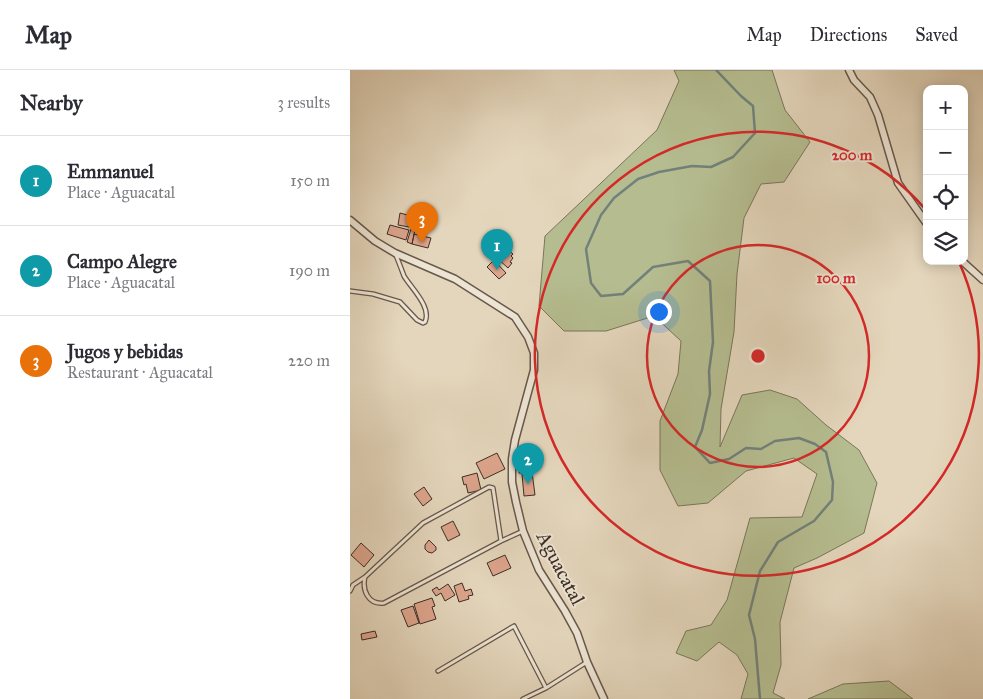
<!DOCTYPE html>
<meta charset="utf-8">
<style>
body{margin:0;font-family:"IM FELL Great Primer",serif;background:#f2f2f3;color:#2b2b33}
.controls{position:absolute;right:15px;top:15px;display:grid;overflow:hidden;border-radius:10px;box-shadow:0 2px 12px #0003}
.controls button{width:45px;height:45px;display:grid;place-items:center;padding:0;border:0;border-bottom:1px solid #e1e1e2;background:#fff;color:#2b2b33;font:25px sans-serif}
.you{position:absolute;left:308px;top:241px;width:18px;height:18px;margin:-12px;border:4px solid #fff;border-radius:50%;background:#1a73e8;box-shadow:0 0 0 8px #1a73e833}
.badge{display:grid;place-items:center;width:32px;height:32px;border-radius:50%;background:#2563eb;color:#fff;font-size:16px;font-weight:700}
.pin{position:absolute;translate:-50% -41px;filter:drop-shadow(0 1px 2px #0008)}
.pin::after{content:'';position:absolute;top:26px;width:18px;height:15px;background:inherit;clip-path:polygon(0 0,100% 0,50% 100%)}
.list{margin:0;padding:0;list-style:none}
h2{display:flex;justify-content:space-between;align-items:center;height:65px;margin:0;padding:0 20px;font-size:21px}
h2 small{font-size:16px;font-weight:400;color:#7c7c81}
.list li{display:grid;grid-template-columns:32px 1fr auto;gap:15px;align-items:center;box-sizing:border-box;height:90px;padding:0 20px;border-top:1px solid #e1e1e2}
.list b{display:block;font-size:19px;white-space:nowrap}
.list p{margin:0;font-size:16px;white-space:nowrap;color:#7c7c81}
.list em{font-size:16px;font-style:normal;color:#7c7c81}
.icon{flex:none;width:28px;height:28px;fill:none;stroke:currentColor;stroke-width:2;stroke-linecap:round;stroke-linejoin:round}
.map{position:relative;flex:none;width:633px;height:629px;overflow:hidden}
header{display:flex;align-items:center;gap:30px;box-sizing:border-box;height:70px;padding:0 25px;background:#fff;border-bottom:1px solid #e1e1e2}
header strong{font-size:24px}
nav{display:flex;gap:28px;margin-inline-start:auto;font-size:18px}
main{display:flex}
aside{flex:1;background:#fff}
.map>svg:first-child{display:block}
.green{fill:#b5bd90;stroke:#79765b}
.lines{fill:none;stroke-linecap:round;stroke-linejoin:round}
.stream{stroke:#72817a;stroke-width:2.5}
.building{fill:#dda58d;stroke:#3d2e26}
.service-casing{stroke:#67584c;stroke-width:5.5}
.minor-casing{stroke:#67584c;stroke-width:9}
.service{stroke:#ede4d3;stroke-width:3}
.minor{stroke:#ede4d3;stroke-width:6}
.ring{fill:none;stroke:#d62828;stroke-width:2.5}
.labels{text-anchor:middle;stroke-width:4;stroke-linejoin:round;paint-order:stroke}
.street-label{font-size:20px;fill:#3d2e26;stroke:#ede4d3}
.centre{fill:#d62828;stroke:#ede4d3;stroke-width:2.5}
.ring-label{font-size:15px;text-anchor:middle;font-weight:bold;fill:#d62828;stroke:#ede4d3;stroke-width:4;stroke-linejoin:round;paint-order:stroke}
</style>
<header>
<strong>Map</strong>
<nav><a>Map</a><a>Directions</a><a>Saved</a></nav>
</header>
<main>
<aside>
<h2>Nearby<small>3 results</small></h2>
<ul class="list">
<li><span class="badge" style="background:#0f9aa8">1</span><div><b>Emmanuel</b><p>Place · Aguacatal</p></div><em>150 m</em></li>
<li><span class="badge" style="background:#0f9aa8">2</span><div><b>Campo Alegre</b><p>Place · Aguacatal</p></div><em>190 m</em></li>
<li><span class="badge" style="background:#e8710a">3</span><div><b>Jugos y bebidas</b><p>Restaurant · Aguacatal</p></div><em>220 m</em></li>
</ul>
</aside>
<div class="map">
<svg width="633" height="629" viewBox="0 0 633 629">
<rect width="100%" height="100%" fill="#e4d6bc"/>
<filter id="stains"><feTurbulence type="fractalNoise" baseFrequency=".004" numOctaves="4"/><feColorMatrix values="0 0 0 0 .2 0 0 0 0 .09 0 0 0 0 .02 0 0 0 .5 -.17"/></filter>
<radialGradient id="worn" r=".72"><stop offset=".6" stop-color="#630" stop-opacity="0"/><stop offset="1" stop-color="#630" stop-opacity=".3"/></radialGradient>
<path class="green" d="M 324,0 L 422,0 L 435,40 L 460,72 L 434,112 L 411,114 L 394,148 L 387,204 L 384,262 L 371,339 L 370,377 L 392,325 L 420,320 L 447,329 L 476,355 L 509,380 L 527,413 L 514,463 L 467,488 L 444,498 L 430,552 L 431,595 L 423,623 L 435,629 L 391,629 L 398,604 L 387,585 L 369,572 L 347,591 L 326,583 L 336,561 L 361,555 L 377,530 L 400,448 L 452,447 L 467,404 L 444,388 L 396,401 L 358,433 L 328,436 L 310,400 L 310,351 L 328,304 L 331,271 L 304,246 L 256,261 L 214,261 L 189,236 L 195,166 L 307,60 L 329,11 Z
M 539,611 L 563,629 L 458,629 L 493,614 Z"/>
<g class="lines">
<path class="stream" d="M 366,0 L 391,26 L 403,36 L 405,63 L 383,87 L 361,97 L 342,96 L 309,102 L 288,109 L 264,128 L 251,145 L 236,179 L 241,213 L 251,226 L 273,224 L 303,197 L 338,191 L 360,211 L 363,272 L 359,301 L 360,324 L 352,360 L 345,377 L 360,393 L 379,389 L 396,378 L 411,379 L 425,371 L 449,368 L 465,374 L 476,382 L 483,412 L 482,430 L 464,451 L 428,472 L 410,501 L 399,545 L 405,569 L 410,629"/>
</g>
<path class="building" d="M 50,143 L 61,146 L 59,157 L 48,155 Z
M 40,155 L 59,160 L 56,170 L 37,164 Z
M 61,159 L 65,160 L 62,174 L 57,172 Z
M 64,164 L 81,168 L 78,178 L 62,174 Z
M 157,179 L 163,184 L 161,186 L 163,188 L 160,192 L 162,193 L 158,198 L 148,189 Z
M 144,190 L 156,203 L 149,209 L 137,197 Z
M 147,383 L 155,399 L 134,409 L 126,393 Z
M 170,388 L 177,389 L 175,403 L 169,403 Z
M 182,402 L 185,425 L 174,426 L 172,404 Z
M 127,403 L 131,420 L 118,423 L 116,414 L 114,415 L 112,407 Z
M 74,417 L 82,429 L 73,436 L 64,424 Z
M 103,451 L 110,465 L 98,471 L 91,457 Z
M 79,470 L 86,477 L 86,480 L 82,483 L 78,482 L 75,479 L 75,475 Z
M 11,473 L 24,485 L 14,497 L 1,485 Z
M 155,485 L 161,498 L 143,506 L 137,493 Z
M 112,513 L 115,521 L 121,519 L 123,525 L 118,526 L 119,529 L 109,532 L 104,516 Z
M 98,514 L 105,525 L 95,531 L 91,523 L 86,526 L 82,520 L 87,517 L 89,520 Z
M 82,528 L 85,536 L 82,537 L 86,549 L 70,554 L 64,534 Z
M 63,536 L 69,553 L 58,557 L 51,540 Z
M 25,561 L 27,567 L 12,570 L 11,564 Z"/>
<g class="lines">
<defs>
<path id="service" d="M 0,221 L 23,224 L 50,232 L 67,250 L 73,253 L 75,252 C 82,237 61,218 54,206 C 51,198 48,190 45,183
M 151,471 L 143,418 L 139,417 L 73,453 L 15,507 C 12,520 18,535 34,533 L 151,471 L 173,461
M 0,521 L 3,515 L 15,507
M 88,601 L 164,556 L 196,618
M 173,629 L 196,618 L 237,592"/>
<path id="minor" d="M 499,0 L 504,10 L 520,27 L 528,45 L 548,113 L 577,154
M 0,150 L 25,171 L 45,183 L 105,209 L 165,247 L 178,267 L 184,283 L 184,300 L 165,370 L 162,389 L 162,412 L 166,432 L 173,461 L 189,500 L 215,541 L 227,563 L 237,592 L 254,629
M 612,191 L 633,210"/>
</defs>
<use href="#service" class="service-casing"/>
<use href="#minor" class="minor-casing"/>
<use href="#service" class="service"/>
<use href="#minor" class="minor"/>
</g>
<g class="ring">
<circle cx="408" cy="286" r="111"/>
<path d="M609 192A222 222 0 1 1 576 140"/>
</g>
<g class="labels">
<g class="street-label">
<text transform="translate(211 498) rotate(62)" y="7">Aguacatal</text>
</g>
</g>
<circle cx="408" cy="286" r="8" class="centre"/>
<g class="ring-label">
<text x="502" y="90">200 m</text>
<text x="486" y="213">100 m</text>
</g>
<rect width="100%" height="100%" filter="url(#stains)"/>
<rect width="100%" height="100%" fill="url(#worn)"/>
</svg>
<div class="controls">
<button>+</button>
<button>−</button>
<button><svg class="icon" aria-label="locate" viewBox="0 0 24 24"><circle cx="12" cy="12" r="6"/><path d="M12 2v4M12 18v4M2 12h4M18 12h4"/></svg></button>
<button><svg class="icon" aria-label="layers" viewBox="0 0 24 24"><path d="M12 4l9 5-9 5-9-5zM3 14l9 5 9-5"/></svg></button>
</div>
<div class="you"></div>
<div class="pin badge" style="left:147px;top:200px;background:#0f9aa8">1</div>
<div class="pin badge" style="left:178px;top:414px;background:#0f9aa8">2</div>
<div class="pin badge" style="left:72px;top:173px;background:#e8710a">3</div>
</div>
</main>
